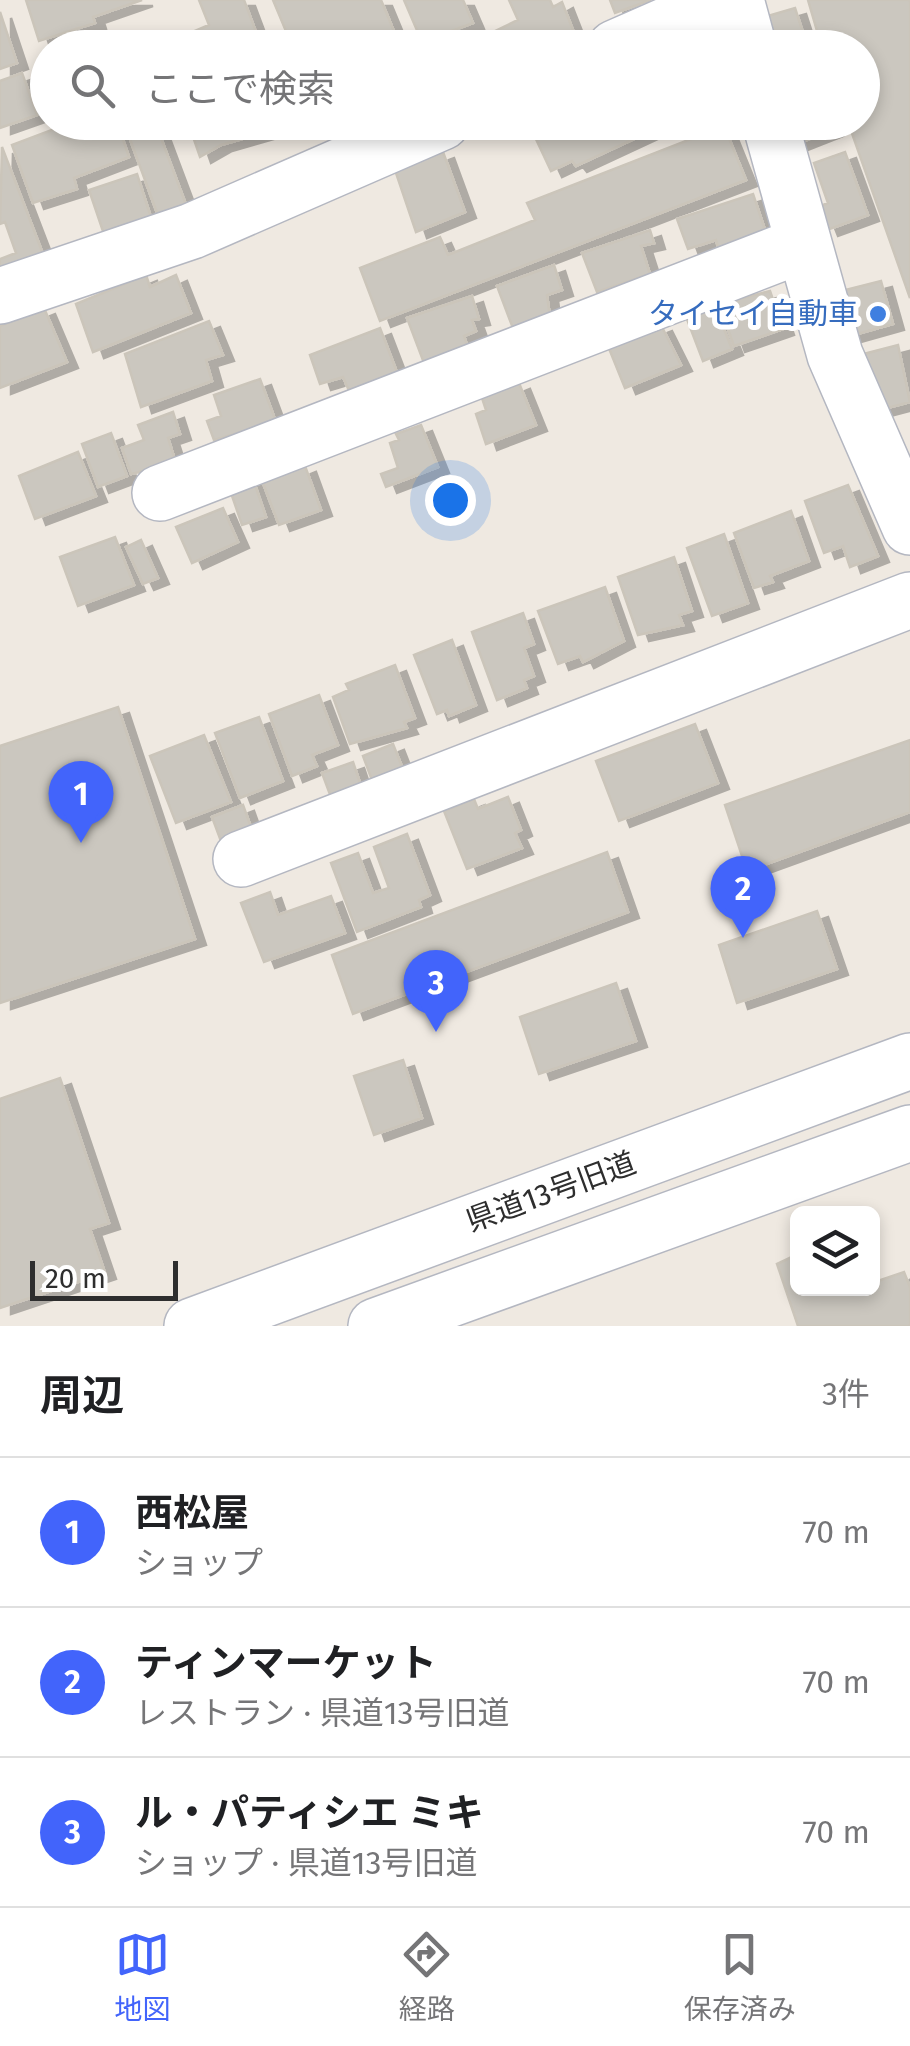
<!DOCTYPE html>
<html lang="ja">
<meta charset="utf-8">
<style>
body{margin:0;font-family:"Fira Sans","Noto Sans JP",sans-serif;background:#f6f6f6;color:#202124}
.controls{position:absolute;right:30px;bottom:30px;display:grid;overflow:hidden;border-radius:15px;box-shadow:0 5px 15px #0003}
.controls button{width:90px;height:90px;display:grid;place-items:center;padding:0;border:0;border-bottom:2px solid #e0e0e0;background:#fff;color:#202124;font:50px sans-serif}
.scale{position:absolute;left:30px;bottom:25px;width:148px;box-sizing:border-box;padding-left:10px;border:5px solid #2e2e2e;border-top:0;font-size:28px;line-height:35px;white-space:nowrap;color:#2e2e2e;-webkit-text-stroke:8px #fff;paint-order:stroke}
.you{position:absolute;left:450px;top:500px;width:35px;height:35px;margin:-25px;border:8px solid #fff;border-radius:50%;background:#1a73e8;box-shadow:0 0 0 15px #1a73e833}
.badge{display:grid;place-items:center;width:65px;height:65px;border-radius:50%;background:#4264fb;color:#fff;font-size:32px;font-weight:700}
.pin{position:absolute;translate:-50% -82px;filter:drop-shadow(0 2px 5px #0008)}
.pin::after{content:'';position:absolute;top:52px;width:35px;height:30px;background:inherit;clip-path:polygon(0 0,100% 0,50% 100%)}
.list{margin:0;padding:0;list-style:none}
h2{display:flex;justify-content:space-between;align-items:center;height:130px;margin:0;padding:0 40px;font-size:42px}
h2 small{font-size:32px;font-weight:400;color:#757577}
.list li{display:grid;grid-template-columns:65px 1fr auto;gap:30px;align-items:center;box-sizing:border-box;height:150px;padding:0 40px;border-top:2px solid #e0e0e0}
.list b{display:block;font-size:38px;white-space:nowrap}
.list p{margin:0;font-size:32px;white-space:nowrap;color:#757577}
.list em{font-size:32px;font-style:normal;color:#757577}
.icon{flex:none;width:55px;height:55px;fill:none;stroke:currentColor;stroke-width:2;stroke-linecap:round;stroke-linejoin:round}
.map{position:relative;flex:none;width:910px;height:1326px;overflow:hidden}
.search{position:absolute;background:#fff;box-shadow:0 5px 15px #0003;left:30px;right:30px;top:30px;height:110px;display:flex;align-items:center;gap:25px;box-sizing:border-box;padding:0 35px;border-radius:55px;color:#757577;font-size:38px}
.sheet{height:580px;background:#fff}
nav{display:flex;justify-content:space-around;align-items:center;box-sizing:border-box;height:140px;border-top:2px solid #e0e0e0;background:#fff;font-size:28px;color:#757577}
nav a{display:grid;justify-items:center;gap:5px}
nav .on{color:#4264fb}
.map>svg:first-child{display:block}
.building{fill:#cbc7bf;stroke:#cbc5ba;stroke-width:2.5;filter:url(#shadow)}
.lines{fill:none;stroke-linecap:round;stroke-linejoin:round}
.minor-casing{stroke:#b4b7c1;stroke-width:58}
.tertiary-casing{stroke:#b4b7c1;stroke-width:58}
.minor{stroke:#fff;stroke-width:55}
.tertiary{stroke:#fff;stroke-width:55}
.shop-dot{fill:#3f7fe0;stroke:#fff;stroke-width:4}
.labels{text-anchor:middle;stroke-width:10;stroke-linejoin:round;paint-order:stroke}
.shop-label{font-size:30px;fill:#366cbe;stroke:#fff;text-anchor:end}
.street-label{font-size:30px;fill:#2e2e2e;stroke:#fff}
</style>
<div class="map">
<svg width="910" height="1326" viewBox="0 0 910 1326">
<defs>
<filter id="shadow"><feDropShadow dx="11" dy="6" stdDeviation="0" flood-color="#0004"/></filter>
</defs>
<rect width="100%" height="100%" fill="#efe9e1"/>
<path class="building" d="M 26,0 L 142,0 L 93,17 L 95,23 L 39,41 Z
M 199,0 L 244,0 L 259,40 L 240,48 L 155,48 L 209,25 Z
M 273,0 L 381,0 L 396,36 L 369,48 L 293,48 Z
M 404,0 L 463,0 L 473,23 L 422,42 Z
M 509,0 L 550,0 L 553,7 L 562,2 L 580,48 L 502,48 L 495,31 L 518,20 Z
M 610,0 L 651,0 L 615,13 Z
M 808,0 L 910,0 L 910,298 L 848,122 L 862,122 L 862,48 L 822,48 Z
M 795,8 L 808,48 L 774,48 L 764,17 Z
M 0,12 L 17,63 L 0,69 Z
M 22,73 L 37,115 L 0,128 L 0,81 Z
M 73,122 L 117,122 L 129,157 L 74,178 L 77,189 L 33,203 L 12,145 Z
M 155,122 L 191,218 L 163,229 L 127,131 Z
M 188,122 L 279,122 L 280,128 L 221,145 L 200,157 Z
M 322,122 L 386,122 L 336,155 Z
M 528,122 L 660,122 L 662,126 L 576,166 L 572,161 L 551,171 Z
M 788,122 L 829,122 L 832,130 L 797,144 Z
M 724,126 L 746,180 L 380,321 L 360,268 L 440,237 L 448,255 L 535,220 L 527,203 Z
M 2,147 L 51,275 L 0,293 L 0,259 L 16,253 L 5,222 L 0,224 Z
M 443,152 L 465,212 L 416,232 L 395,170 Z
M 845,152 L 868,215 L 827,230 L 818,207 L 828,203 L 814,163 Z
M 137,174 L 155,230 L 108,246 L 89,190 Z
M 753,194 L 768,239 L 721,257 L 716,240 L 688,249 L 677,219 Z
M 650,230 L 654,243 L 641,246 L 650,274 L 597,292 L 582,253 Z
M 554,265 L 562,290 L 547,295 L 550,317 L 514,331 L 497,286 Z
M 146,275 L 150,287 L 176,275 L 191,313 L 93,352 L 76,304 Z
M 881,281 L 893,324 L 843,338 L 830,294 Z
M 770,291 L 783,329 L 734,346 L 719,304 Z
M 472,296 L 479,319 L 472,320 L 476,331 L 464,336 L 468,348 L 424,363 L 407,318 Z
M 713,302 L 732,349 L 703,361 L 685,314 Z
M 44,308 L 67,362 L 0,388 L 0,326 Z
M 209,321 L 223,355 L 206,360 L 212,381 L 141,407 L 125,354 Z
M 661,325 L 681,365 L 625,388 L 608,346 Z
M 380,328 L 398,375 L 350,393 L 343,377 L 320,384 L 310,355 Z
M 898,345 L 910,402 L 872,412 L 856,356 Z
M 260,379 L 276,422 L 214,440 L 207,421 L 221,416 L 214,395 Z
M 519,383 L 536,425 L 486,444 L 476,414 L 486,410 L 482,398 Z
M 173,412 L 180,434 L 168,438 L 176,463 L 131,474 L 122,448 L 144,440 L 138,425 Z
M 421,425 L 438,467 L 386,487 L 381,474 L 398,468 L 390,443 L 399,440 L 396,434 Z
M 111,433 L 127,476 L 98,487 L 82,444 Z
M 78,452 L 96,496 L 35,519 L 19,476 Z
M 305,466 L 321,510 L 279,525 L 263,483 Z
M 253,479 L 266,517 L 242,525 L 229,487 Z
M 848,485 L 878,556 L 850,567 L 843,546 L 824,553 L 805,501 Z
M 223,508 L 238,542 L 192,563 L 176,527 Z
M 791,511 L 809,561 L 770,576 L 773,582 L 754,588 L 734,533 Z
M 724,534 L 748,603 L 712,616 L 687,548 Z
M 115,537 L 134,585 L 78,606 L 60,557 Z
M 141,540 L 158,578 L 143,584 L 126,547 Z
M 674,557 L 692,611 L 679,615 L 683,625 L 638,635 L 618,577 Z
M 605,587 L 624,641 L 583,662 L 580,656 L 558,664 L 538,611 Z
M 523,613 L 534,644 L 524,648 L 534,676 L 524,680 L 527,688 L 497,700 L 472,632 Z
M 452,640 L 476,705 L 449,716 L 447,710 L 437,714 L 414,655 Z
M 395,665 L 415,718 L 404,722 L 407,728 L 350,744 L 333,697 L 349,690 L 346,684 Z
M 319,695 L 338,745 L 312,755 L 317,766 L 292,776 L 269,714 Z
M 118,707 L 195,939 L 0,1003 L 0,746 Z
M 259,717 L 283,781 L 240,798 L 215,733 Z
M 695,724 L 718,783 L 619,821 L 596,761 Z
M 204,735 L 231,802 L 176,823 L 150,756 Z
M 910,740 L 910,812 L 747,871 L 725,805 Z
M 393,744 L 404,772 L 373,783 L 363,756 Z
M 353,762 L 362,789 L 332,800 L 322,773 Z
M 508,797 L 521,830 L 515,833 L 522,848 L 467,869 L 444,811 L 474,799 L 478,809 Z
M 243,805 L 253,833 L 222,844 L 212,817 Z
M 407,834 L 430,895 L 419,900 L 421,907 L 357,932 L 331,863 L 358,853 L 373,893 L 389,888 L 374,847 Z
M 607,852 L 628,912 L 353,1014 L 332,955 Z
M 270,892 L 278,915 L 331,896 L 345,933 L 264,962 L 241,903 Z
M 817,911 L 837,969 L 737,1003 L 719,945 Z
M 616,983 L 636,1041 L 539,1074 L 520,1017 Z
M 403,1060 L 422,1118 L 374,1135 L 354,1076 Z
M 60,1078 L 109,1223 L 90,1229 L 105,1273 L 0,1308 L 0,1099 Z
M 798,1254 L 798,1288 L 872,1288 L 872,1283 L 904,1272 L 910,1287 L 910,1326 L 798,1326 L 777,1264 Z"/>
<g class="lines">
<defs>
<path id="minor" d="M 736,0 L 749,48
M 615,48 L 724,0
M 770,122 L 835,355 L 910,527
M 0,296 L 192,231 L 442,122
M 160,493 L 804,244
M 241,859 L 910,600"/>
<path id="tertiary" d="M 192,1326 L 910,1061
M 376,1326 L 910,1133"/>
</defs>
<use href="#minor" class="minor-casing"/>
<use href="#tertiary" class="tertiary-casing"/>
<use href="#minor" class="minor"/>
<use href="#tertiary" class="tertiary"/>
</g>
<circle class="shop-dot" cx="878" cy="314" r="10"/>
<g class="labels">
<g class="shop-label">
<text x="858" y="324">タイセイ自動車</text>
</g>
<g class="street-label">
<text transform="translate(551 1192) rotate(-20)" y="10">県道13号旧道</text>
</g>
</g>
</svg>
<div class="controls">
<button><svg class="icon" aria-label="layers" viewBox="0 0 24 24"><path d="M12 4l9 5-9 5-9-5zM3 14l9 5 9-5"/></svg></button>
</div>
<div class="scale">20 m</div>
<div class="you"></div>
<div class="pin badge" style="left:81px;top:843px">1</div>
<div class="pin badge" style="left:743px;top:938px">2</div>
<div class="pin badge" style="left:436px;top:1032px">3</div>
<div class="search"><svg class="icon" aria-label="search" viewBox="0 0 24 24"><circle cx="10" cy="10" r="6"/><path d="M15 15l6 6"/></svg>ここで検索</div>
</div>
<section class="sheet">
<h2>周辺<small>3件</small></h2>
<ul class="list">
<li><span class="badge">1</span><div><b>西松屋</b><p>ショップ</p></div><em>70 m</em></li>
<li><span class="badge">2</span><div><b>ティンマーケット</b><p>レストラン · 県道13号旧道</p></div><em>70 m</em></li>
<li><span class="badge">3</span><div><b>ル・パティシエ ミキ</b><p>ショップ · 県道13号旧道</p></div><em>70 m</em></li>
</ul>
</section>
<nav>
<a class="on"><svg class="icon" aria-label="map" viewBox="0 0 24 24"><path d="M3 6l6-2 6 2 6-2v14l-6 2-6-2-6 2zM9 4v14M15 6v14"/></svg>地図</a>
<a><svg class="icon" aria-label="directions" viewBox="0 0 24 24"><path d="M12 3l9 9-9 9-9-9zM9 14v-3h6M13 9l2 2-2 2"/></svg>経路</a>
<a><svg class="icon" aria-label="saved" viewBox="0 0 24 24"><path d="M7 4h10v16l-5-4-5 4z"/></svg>保存済み</a>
</nav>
